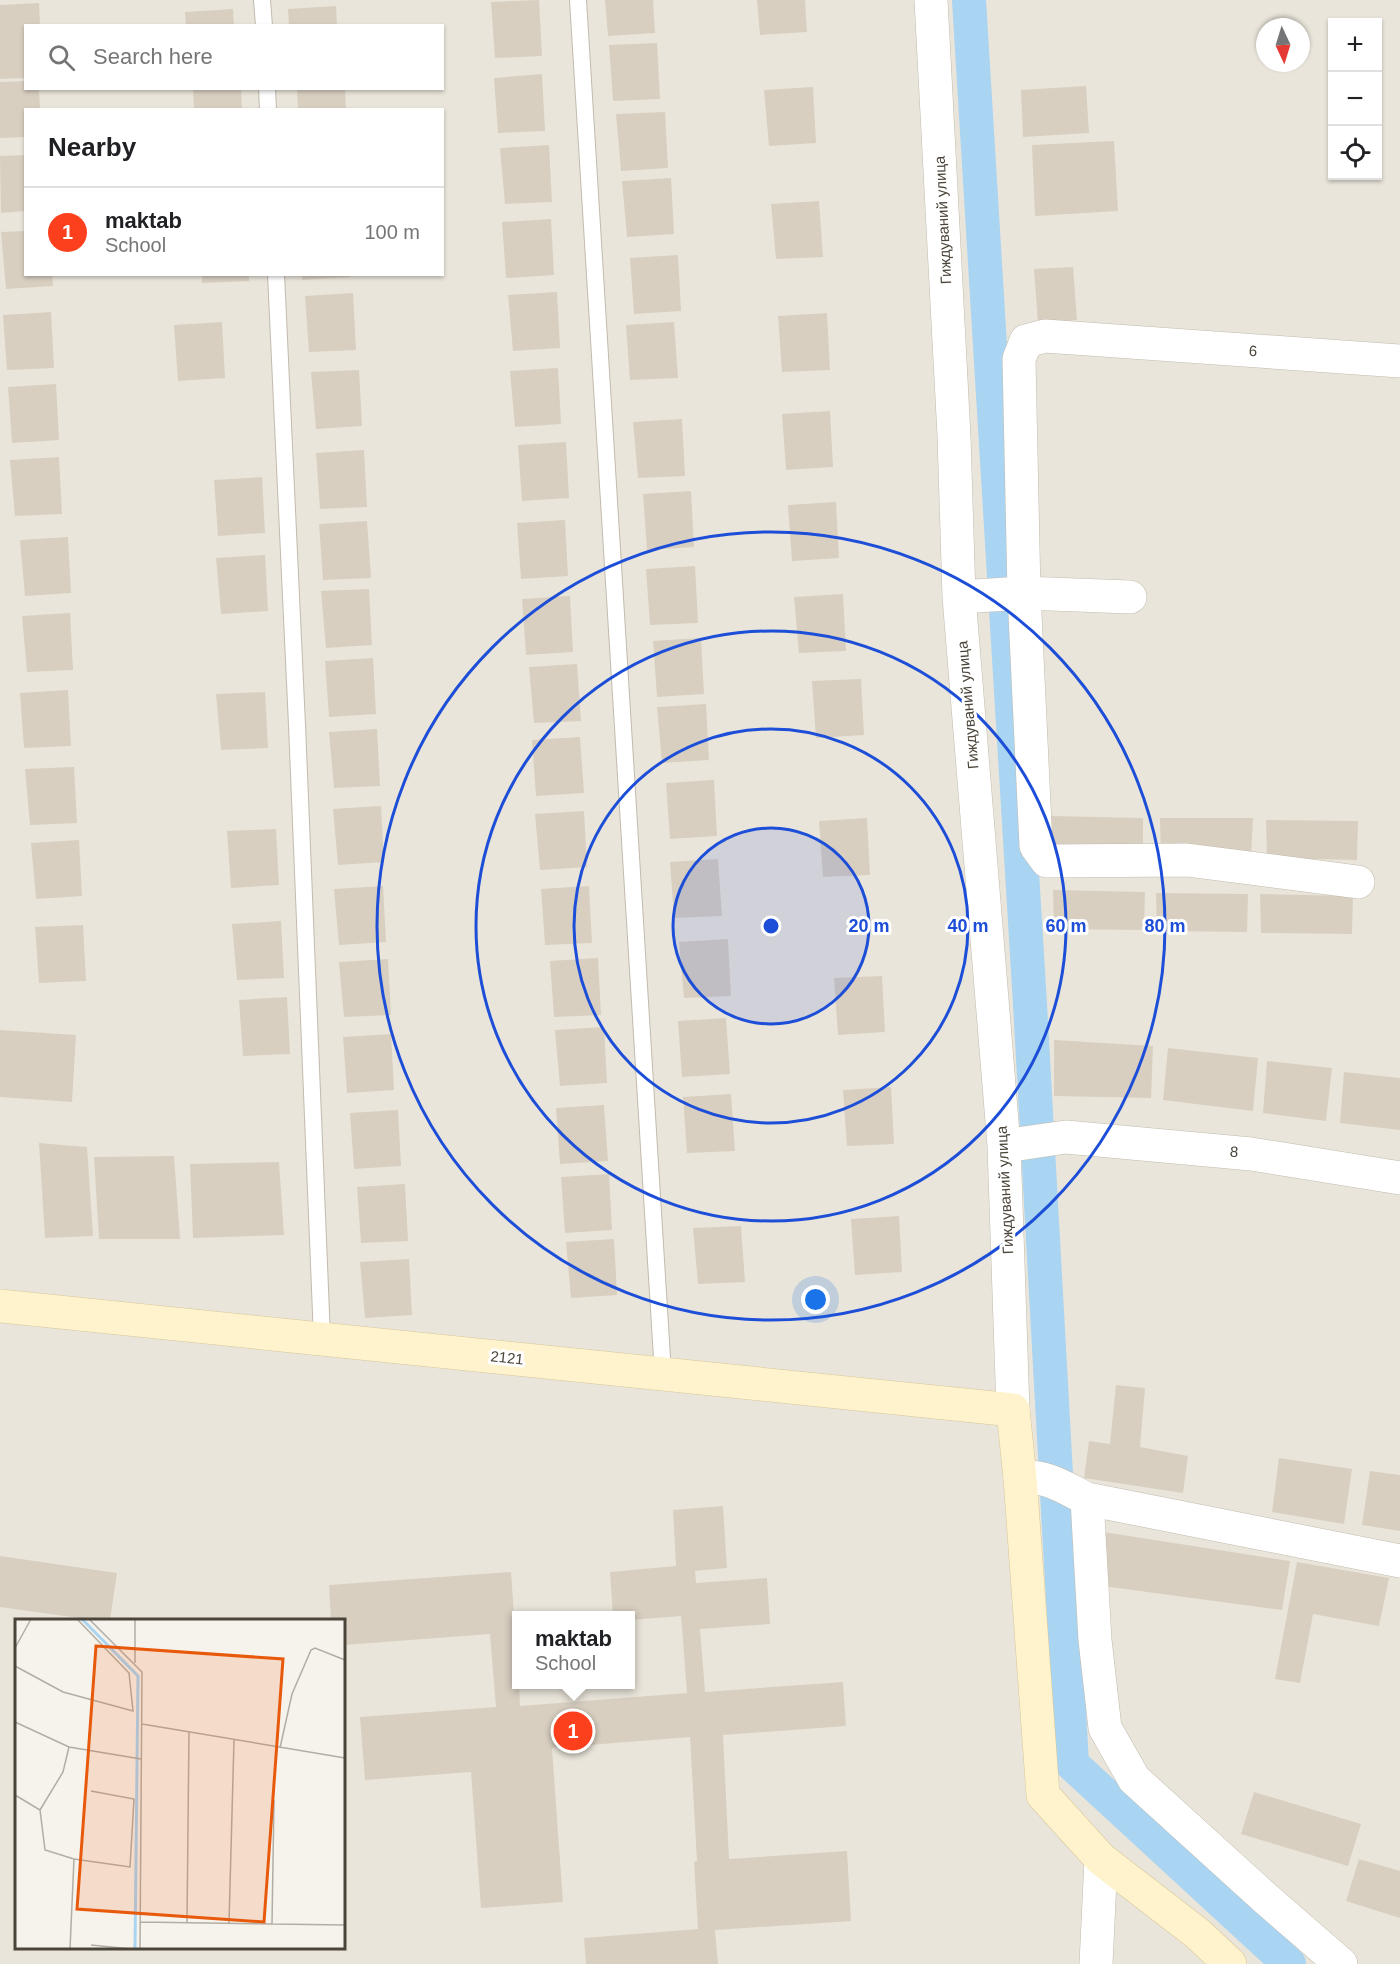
<!DOCTYPE html>
<meta charset="utf-8">
<style>
body{margin:0;font-family:Helvetica,sans-serif;background:#f6f6f6;color:#202124}
.controls{position:absolute;right:18px;top:18px;display:grid;overflow:hidden;border-radius:0px;box-shadow:0 2px 4px #0004}
.controls button{width:54px;height:54px;display:grid;place-items:center;padding:0;border:0;border-bottom:2px solid #e0e0e0;background:#fff;color:#202124;font:30px sans-serif}
.compass{position:absolute;left:1256px;top:18px;width:54px;height:54px;border-radius:50%;background:#fff;box-shadow:0 2px 4px #0004;rotate:176deg}
.you{position:absolute;left:816px;top:1300px;width:21px;height:21px;margin:-15px;border:4px solid #fff;border-radius:50%;background:#1a73e8;box-shadow:0 0 0 9px #1a73e833}
.badge{display:grid;place-items:center;width:39px;height:39px;border-radius:50%;background:#fc3f1d;color:#fff;font-size:20px;font-weight:700}
.pin{position:absolute;translate:-50% -50%;border:3px solid #fff;box-shadow:0 2px 6px #0006}
.popup{position:absolute;left:512px;top:1611px;width:123px;height:78px;box-sizing:border-box;display:grid;place-content:center;border-radius:0px;background:#fff;filter:drop-shadow(0 2px 4px #0005);font-size:20px;white-space:nowrap;color:#757577}
.popup b{font-size:22px;color:#202124}
.popup::after{content:'';position:absolute;left:50%;top:100%;margin-left:-12px;border:12px solid transparent;border-top-color:#fff}
.list{margin:0;padding:0;list-style:none}
h2{display:flex;justify-content:space-between;align-items:center;height:78px;margin:0;padding:0 24px;font-size:26px}
h2 small{font-size:20px;font-weight:400;color:#757577}
.list li{display:grid;grid-template-columns:39px 1fr auto;gap:18px;align-items:center;box-sizing:border-box;height:90px;padding:0 24px;border-top:2px solid #e0e0e0}
.list b{display:block;font-size:22px;white-space:nowrap}
.list p{margin:0;font-size:20px;white-space:nowrap;color:#757577}
.list em{font-size:20px;font-style:normal;color:#757577}
.icon{flex:none;width:33px;height:33px;fill:none;stroke:currentColor;stroke-width:2;stroke-linecap:round;stroke-linejoin:round}
.map{position:relative;flex:none;width:1400px;height:1964px;overflow:hidden}
.search{position:absolute;background:#fff;box-shadow:0 2px 4px #0004;left:24px;top:24px;width:420px;height:66px;display:flex;align-items:center;gap:15px;box-sizing:border-box;padding:0 21px;border-radius:0px;color:#757577;font-size:22px}
.panel{position:absolute;background:#fff;box-shadow:0 2px 4px #0004;left:24px;top:108px;width:420px;height:168px;border-radius:0px}
.map>svg:first-child{display:block}
.residential{fill:#eae5da;fill-rule:evenodd}
.lines{fill:none;stroke-linecap:round;stroke-linejoin:round}
.canal{stroke:#a9d4f2;stroke-width:34}
.building{fill:#d8cfc1}
.lane-casing{stroke:#c2bbae;stroke-width:18}
.street-casing{stroke:#c2bbae;stroke-width:34}
.secondary-casing{stroke:#d6c79b;stroke-width:34}
.lane{stroke:#fff;stroke-width:16}
.street{stroke:#fff;stroke-width:33}
.secondary{stroke:#fff3cd;stroke-width:33}
.ring{fill:none;stroke:#1d4ed8;stroke-width:3}
.labels{text-anchor:middle;stroke-width:6;stroke-linejoin:round;paint-order:stroke}
.street-label{font-size:15px;fill:#4b4439;stroke:#fff}
.inset-river{fill:none;stroke:#a9d4f2;stroke-width:3}
.inset-road{fill:none;stroke:#b2ada4;stroke-width:1.5}
.view{fill:#e8590c;fill-opacity:0.15;stroke:#e8590c;stroke-width:3}
.inset-edge{fill:none;stroke:#4b4439;stroke-width:3}
.centre{fill:#1d4ed8;stroke:#fff;stroke-width:3}
.ring-label{font-size:18px;text-anchor:middle;font-weight:bold;fill:#1d4ed8;stroke:#fff;stroke-width:6;stroke-linejoin:round;paint-order:stroke}
</style>
<div class="map">
<svg width="1400" height="1964" viewBox="0 0 1400 1964">
<rect width="100%" height="100%" fill="#f6f3ec"/>
<path class="residential" d="M 0,0 L 1400,0 L 1400,1964 L 0,1964 ZM 1332,22 L 1378,22 L 1378,176 L 1332,176 ZM 26,26 L 442,26 L 442,88 L 26,88 ZM 1265,27 L 1301,27 L 1301,63 L 1265,63 ZM 26,110 L 442,110 L 442,274 L 26,274 ZM 516,1616 L 630,1616 L 630,1684 L 516,1684 ZM 16,1620 L 344,1620 L 344,1948 L 16,1948 Z"/>
<g class="lines">
<path class="canal" d="M 969,0 L 1030,1004 L 1072,1764 L 1289,1964"/>
</g>
<path class="building" d="M 539,0 L 542,56 L 495,58 L 491,2 Z
M 605,0 L 653,0 L 655,33 L 608,36 Z
M 757,0 L 805,0 L 807,32 L 760,35 Z
M 39,3 L 40,26 L 26,26 L 26,78 L 0,79 L 0,5 Z
M 336,6 L 337,26 L 289,26 L 288,9 Z
M 233,9 L 234,26 L 186,26 L 185,12 Z
M 657,43 L 660,99 L 613,101 L 609,45 Z
M 542,74 L 545,131 L 498,133 L 494,78 Z
M 26,81 L 26,88 L 39,88 L 40,110 L 26,110 L 26,137 L 0,138 L 0,82 Z
M 1086,86 L 1089,133 L 1023,137 L 1021,90 Z
M 813,87 L 816,143 L 769,146 L 764,90 Z
M 193,88 L 241,88 L 242,110 L 194,110 Z
M 297,88 L 345,88 L 346,110 L 298,110 Z
M 665,112 L 668,168 L 621,171 L 616,114 Z
M 1114,141 L 1118,211 L 1035,216 L 1032,145 Z
M 549,145 L 552,202 L 505,204 L 500,148 Z
M 26,155 L 26,211 L 1,213 L 0,156 Z
M 671,178 L 674,234 L 627,237 L 622,181 Z
M 819,201 L 823,257 L 776,259 L 771,204 Z
M 551,219 L 554,275 L 506,278 L 502,222 Z
M 26,231 L 26,274 L 52,274 L 53,286 L 6,289 L 1,232 Z
M 678,255 L 681,311 L 634,314 L 630,258 Z
M 1073,267 L 1077,320 L 1038,323 L 1034,269 Z
M 202,274 L 249,274 L 249,281 L 202,283 Z
M 302,274 L 349,274 L 350,277 L 302,280 Z
M 557,292 L 560,348 L 513,351 L 508,295 Z
M 353,293 L 356,350 L 309,352 L 305,296 Z
M 51,312 L 54,368 L 7,370 L 3,315 Z
M 827,313 L 830,370 L 782,372 L 778,316 Z
M 222,322 L 225,378 L 178,381 L 174,325 Z
M 674,322 L 678,378 L 630,380 L 626,325 Z
M 558,368 L 561,424 L 515,427 L 510,371 Z
M 359,370 L 362,426 L 316,429 L 311,372 Z
M 56,384 L 59,440 L 12,443 L 8,387 Z
M 830,411 L 833,467 L 786,470 L 782,414 Z
M 682,419 L 685,476 L 638,478 L 633,422 Z
M 566,442 L 569,498 L 522,501 L 518,445 Z
M 364,450 L 367,507 L 320,509 L 316,453 Z
M 59,457 L 62,514 L 15,516 L 10,460 Z
M 262,477 L 265,533 L 218,536 L 214,480 Z
M 691,491 L 694,547 L 647,550 L 643,494 Z
M 836,502 L 839,558 L 792,561 L 788,505 Z
M 565,520 L 568,576 L 521,579 L 517,523 Z
M 367,521 L 371,578 L 323,580 L 319,524 Z
M 68,537 L 71,593 L 25,596 L 20,540 Z
M 265,555 L 268,611 L 221,614 L 216,558 Z
M 695,566 L 698,623 L 650,625 L 646,569 Z
M 369,589 L 372,645 L 326,648 L 321,591 Z
M 843,594 L 846,651 L 799,653 L 794,597 Z
M 570,596 L 573,652 L 526,655 L 522,599 Z
M 70,613 L 73,670 L 27,672 L 22,616 Z
M 701,638 L 704,694 L 657,697 L 653,641 Z
M 373,658 L 376,714 L 329,717 L 325,661 Z
M 577,664 L 581,721 L 534,723 L 529,667 Z
M 861,679 L 864,735 L 816,738 L 812,681 Z
M 68,690 L 71,746 L 24,748 L 20,693 Z
M 265,692 L 268,748 L 221,750 L 216,694 Z
M 706,704 L 709,760 L 662,763 L 657,707 Z
M 377,729 L 380,786 L 334,788 L 329,732 Z
M 580,737 L 584,793 L 536,796 L 532,740 Z
M 74,767 L 77,823 L 30,825 L 25,769 Z
M 714,780 L 717,836 L 670,839 L 666,783 Z
M 381,806 L 384,862 L 338,865 L 333,809 Z
M 584,811 L 587,867 L 540,870 L 535,814 Z
M 1051,816 L 1143,818 L 1143,856 L 1052,855 Z
M 867,818 L 870,875 L 823,877 L 819,821 Z
M 1160,818 L 1253,818 L 1251,857 L 1161,856 Z
M 1266,820 L 1358,821 L 1357,860 L 1267,858 Z
M 276,829 L 279,885 L 231,888 L 227,831 Z
M 79,840 L 82,896 L 36,899 L 31,843 Z
M 718,859 L 722,916 L 674,918 L 670,862 Z
M 383,886 L 386,942 L 339,945 L 334,889 Z
M 589,886 L 592,943 L 545,945 L 541,889 Z
M 1053,890 L 1145,892 L 1144,930 L 1054,929 Z
M 1156,893 L 1248,894 L 1247,932 L 1157,931 Z
M 1260,894 L 1353,896 L 1352,934 L 1261,933 Z
M 281,921 L 284,978 L 237,980 L 232,924 Z
M 83,925 L 86,981 L 39,983 L 35,927 Z
M 728,939 L 731,996 L 684,998 L 679,942 Z
M 598,958 L 601,1015 L 554,1017 L 550,961 Z
M 388,959 L 391,1015 L 344,1017 L 339,962 Z
M 882,976 L 885,1032 L 838,1035 L 834,978 Z
M 287,997 L 290,1054 L 243,1056 L 239,1000 Z
M 726,1018 L 730,1074 L 682,1077 L 678,1021 Z
M 604,1027 L 607,1083 L 560,1086 L 555,1030 Z
M 0,1030 L 76,1035 L 72,1102 L 0,1097 Z
M 391,1034 L 394,1090 L 347,1093 L 343,1037 Z
M 1054,1040 L 1153,1046 L 1151,1098 L 1054,1096 Z
M 1168,1048 L 1258,1058 L 1253,1111 L 1163,1100 Z
M 1267,1061 L 1332,1068 L 1326,1121 L 1263,1113 Z
M 1344,1072 L 1400,1078 L 1400,1130 L 1340,1123 Z
M 891,1087 L 894,1144 L 847,1146 L 843,1090 Z
M 731,1094 L 735,1151 L 687,1153 L 683,1097 Z
M 604,1105 L 608,1161 L 560,1164 L 556,1108 Z
M 398,1110 L 401,1166 L 354,1169 L 350,1113 Z
M 39,1143 L 87,1147 L 93,1236 L 45,1238 Z
M 174,1156 L 180,1239 L 99,1239 L 94,1157 Z
M 279,1162 L 284,1235 L 193,1238 L 190,1164 Z
M 609,1174 L 612,1230 L 565,1233 L 561,1177 Z
M 405,1184 L 408,1241 L 361,1243 L 357,1187 Z
M 899,1216 L 902,1272 L 855,1275 L 851,1219 Z
M 741,1226 L 745,1282 L 698,1284 L 693,1228 Z
M 614,1239 L 617,1295 L 571,1298 L 566,1242 Z
M 409,1259 L 412,1315 L 365,1318 L 360,1262 Z
M 1116,1385 L 1145,1388 L 1140,1447 L 1188,1456 L 1183,1493 L 1084,1478 L 1089,1441 L 1110,1444 Z
M 1279,1458 L 1352,1469 L 1344,1524 L 1272,1512 Z
M 1370,1471 L 1400,1475 L 1400,1531 L 1362,1525 Z
M 723,1506 L 727,1568 L 695,1571 L 696,1583 L 767,1578 L 770,1624 L 700,1629 L 705,1692 L 843,1682 L 846,1726 L 723,1735 L 729,1859 L 847,1851 L 851,1921 L 715,1930 L 718,1964 L 586,1964 L 584,1938 L 698,1929 L 694,1862 L 697,1861 L 690,1737 L 552,1748 L 563,1902 L 481,1908 L 471,1772 L 365,1780 L 360,1717 L 496,1707 L 490,1634 L 344,1645 L 344,1620 L 331,1620 L 329,1585 L 511,1572 L 516,1645 L 516,1684 L 519,1684 L 520,1706 L 687,1693 L 681,1616 L 630,1620 L 630,1616 L 613,1616 L 610,1572 L 676,1566 L 673,1510 Z
M 1103,1532 L 1290,1561 L 1282,1610 L 1095,1585 Z
M 0,1556 L 117,1573 L 110,1620 L 93,1620 L 0,1607 Z
M 1297,1562 L 1389,1578 L 1379,1626 L 1313,1614 L 1300,1683 L 1275,1679 Z
M 1254,1792 L 1361,1824 L 1348,1866 L 1241,1834 Z
M 1359,1859 L 1400,1871 L 1400,1918 L 1346,1901 Z"/>
<g class="lines">
<defs>
<path id="lane" d="M 262,0 L 264,26
M 578,0 L 663,1374
M 267,88 L 268,110
M 276,274 L 297,725 L 322,1338"/>
<path id="street" d="M 931,0 L 954,436 L 959,597 L 1004,1146 L 1013,1410
M 959,597 L 1024,593 L 1130,597
M 1358,882 L 1187,860 L 1047,861 L 1036,846 L 1024,593 L 1019,359 L 1026,341 L 1045,336 L 1400,361
M 1004,1146 L 1066,1137 L 1251,1154 L 1400,1178
M 1020,1478 C 1045,1474 1065,1488 1087,1499
M 1096,1964 L 1101,1859
M 1341,1964 L 1265,1898 L 1134,1779 L 1105,1728 L 1095,1640 L 1087,1499 L 1400,1561"/>
<path id="secondary" d="M 0,1306 L 1013,1410 L 1020,1478 L 1043,1795 L 1101,1859 L 1198,1934 L 1230,1964"/>
</defs>
<use href="#lane" class="lane-casing"/>
<use href="#street" class="street-casing"/>
<use href="#secondary" class="secondary-casing"/>
<use href="#lane" class="lane"/>
<use href="#street" class="street"/>
<use href="#secondary" class="secondary"/>
</g>
<circle cx="771" cy="926" r="98" fill="#1d4ed8" fill-opacity=".12"/>
<g class="ring">
<circle cx="771" cy="926" r="98"/>
<circle cx="771" cy="926" r="197"/>
<circle cx="771" cy="926" r="295"/>
<circle cx="771" cy="926" r="394"/>
</g>
<g class="labels">
<g class="street-label">
<text transform="translate(943 220) rotate(-93)" y="5">Гиждуваний улица</text>
<text transform="translate(1253 351) rotate(4)" y="5">6</text>
<text transform="translate(968 705) rotate(-95)" y="5">Гиждуваний улица</text>
<text transform="translate(1234 1152) rotate(5)" y="5">8</text>
<text transform="translate(1005 1190) rotate(-93)" y="5">Гиждуваний улица</text>
<text transform="translate(507 1358) rotate(6)" y="5">2121</text>
</g>
</g>
<g transform="translate(15 1619)">
<rect width="330" height="330" fill="#f6f3ec"/>
<path class="inset-river" d="M 67,0 L 123,57 L 120,330"/>
<path class="inset-road" d="M 74,0 L 127,53 L 125,330M 0,29 L 16,0M 120,44 L 120,0M 0,47 L 48,73 L 118,92 L 114,54 L 62,0M 0,103 L 54,128 L 126,140M 127,105 L 330,139M 265,129 L 277,75 L 296,31 L 300,29 L 330,41M 0,176 L 25,191 L 30,231 L 59,240 L 115,248 L 119,180 L 76,172M 25,191 L 48,153 L 54,128M 125,303 L 330,306M 172,303 L 174,113M 214,304 L 219,121M 257,305 L 259,181M 76,326 L 116,330M 55,330 L 59,240"/>
<path class="view" d="M 81,27 L 268,40 L 249,303 L 62,290 Z"/>
<rect width="330" height="330" class="inset-edge"/>
</g>
<circle cx="771" cy="926" r="9" class="centre"/>
<g class="ring-label">
<text x="869" y="932">20 m</text>
<text x="968" y="932">40 m</text>
<text x="1066" y="932">60 m</text>
<text x="1165" y="932">80 m</text>
</g>
</svg>
<div class="controls">
<button>+</button>
<button>−</button>
<button><svg class="icon" aria-label="locate" viewBox="0 0 24 24"><circle cx="12" cy="12" r="6"/><path d="M12 2v4M12 18v4M2 12h4M18 12h4"/></svg></button>
</div>
<svg class="compass" viewBox="-18 -18 36 36"><path d="M0-13l5 13h-10z" fill="#e53935"/><path d="M0 13l5-13h-10z" fill="#757577"/></svg>
<div class="you"></div>
<div class="pin badge" style="left:573px;top:1731px">1</div>
<div class="popup"><b>maktab</b>School</div>
<div class="search"><svg class="icon" aria-label="search" viewBox="0 0 24 24"><circle cx="10" cy="10" r="6"/><path d="M15 15l6 6"/></svg>Search here</div>
<section class="panel">
<h2>Nearby<small></small></h2>
<ul class="list">
<li><span class="badge">1</span><div><b>maktab</b><p>School</p></div><em>100 m</em></li>
</ul>
</section>
</div>
